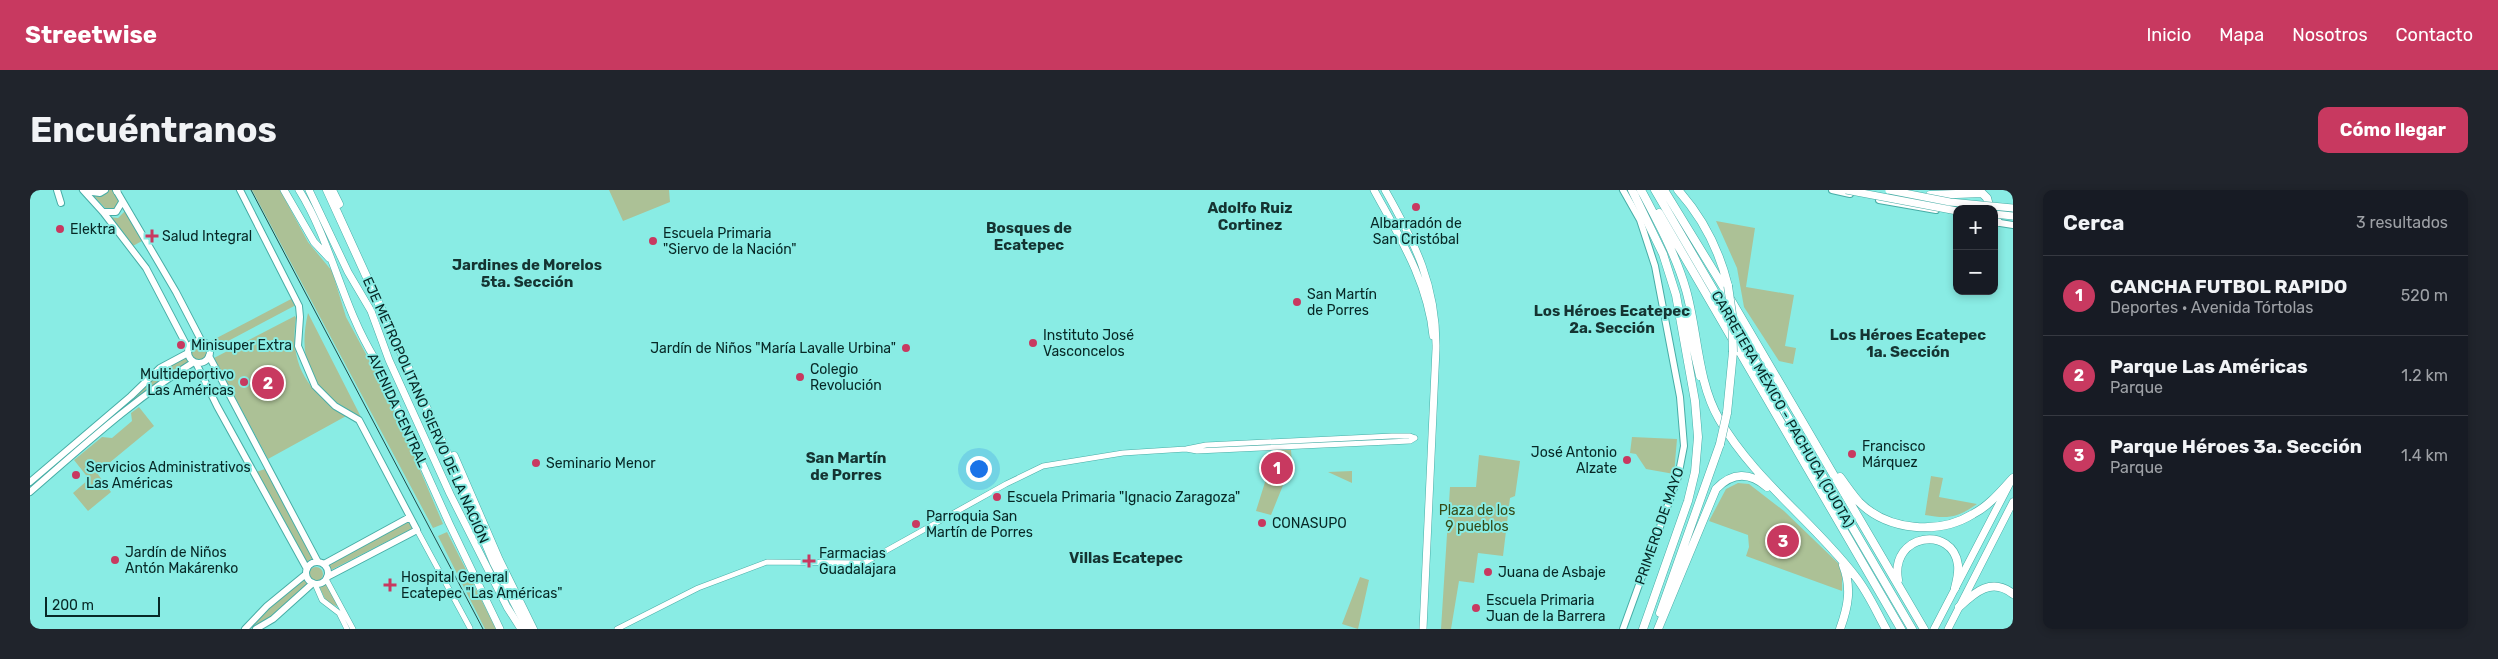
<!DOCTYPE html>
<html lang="es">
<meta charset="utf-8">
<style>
body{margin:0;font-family:Rubik,sans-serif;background:#20242c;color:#f1f3f6}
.controls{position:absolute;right:15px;top:15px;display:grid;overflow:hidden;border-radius:10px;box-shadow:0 2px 8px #0003}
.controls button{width:45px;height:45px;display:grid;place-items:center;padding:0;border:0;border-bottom:1px solid #363941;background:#171b24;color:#f1f3f6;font:25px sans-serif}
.scale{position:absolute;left:15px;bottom:12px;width:115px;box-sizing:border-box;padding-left:5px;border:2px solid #072826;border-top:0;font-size:14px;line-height:18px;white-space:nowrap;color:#072826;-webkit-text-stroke:4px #89ece4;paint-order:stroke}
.you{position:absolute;left:948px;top:278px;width:18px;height:18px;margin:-12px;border:4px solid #fff;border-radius:50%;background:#1a73e8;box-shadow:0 0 0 8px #1a73e833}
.badge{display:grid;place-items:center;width:32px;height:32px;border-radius:50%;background:#c83960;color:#fff;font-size:16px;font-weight:700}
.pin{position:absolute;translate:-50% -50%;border:2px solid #fff;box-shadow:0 1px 5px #0006}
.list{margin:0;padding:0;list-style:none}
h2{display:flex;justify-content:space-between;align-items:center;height:65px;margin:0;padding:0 20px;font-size:21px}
h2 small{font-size:16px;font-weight:400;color:#9ea1a6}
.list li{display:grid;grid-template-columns:32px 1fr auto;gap:15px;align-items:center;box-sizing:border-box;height:80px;padding:0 20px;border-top:1px solid #363941}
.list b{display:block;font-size:19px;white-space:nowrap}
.list p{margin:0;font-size:16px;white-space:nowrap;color:#9ea1a6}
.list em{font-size:16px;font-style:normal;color:#9ea1a6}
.map{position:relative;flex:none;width:1983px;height:439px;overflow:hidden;border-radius:10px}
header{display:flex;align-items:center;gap:30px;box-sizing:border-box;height:70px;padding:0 25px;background:#c83960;color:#fff}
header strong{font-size:24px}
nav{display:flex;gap:28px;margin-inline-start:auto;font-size:18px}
.intro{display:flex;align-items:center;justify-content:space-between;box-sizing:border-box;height:120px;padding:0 30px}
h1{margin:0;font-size:35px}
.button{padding:12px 22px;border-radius:10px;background:#c83960;color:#fff;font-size:18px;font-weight:700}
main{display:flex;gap:30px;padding:0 30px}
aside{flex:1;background:#171b24;border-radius:10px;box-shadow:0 2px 8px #0003}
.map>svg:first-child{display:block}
.green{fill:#acc196}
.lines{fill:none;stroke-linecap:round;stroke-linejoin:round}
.tertiary-casing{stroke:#47ada6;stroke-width:6}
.secondary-casing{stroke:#47ada6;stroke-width:8}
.primary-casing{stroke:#47ada6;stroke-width:8}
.trunk-casing{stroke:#47ada6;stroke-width:8}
.motorway-casing{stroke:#47ada6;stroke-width:9}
.tertiary{stroke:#fff;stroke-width:5}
.secondary{stroke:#fff;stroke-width:6}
.primary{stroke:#fff;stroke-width:7}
.trunk{stroke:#fff;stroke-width:7}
.motorway{stroke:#fff;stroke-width:8}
.rail{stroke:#204d4a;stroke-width:1}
.trunk-bridge-casing{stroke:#47ada6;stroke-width:8;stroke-linecap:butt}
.motorway-bridge-casing{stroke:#47ada6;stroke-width:9;stroke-linecap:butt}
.trunk-bridge{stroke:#fff;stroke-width:7}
.motorway-bridge{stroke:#fff;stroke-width:8}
.poi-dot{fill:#c83960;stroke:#89ece4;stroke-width:2}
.labels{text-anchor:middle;stroke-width:4;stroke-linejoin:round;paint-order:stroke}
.poi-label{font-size:14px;fill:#072826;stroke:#89ece4;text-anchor:start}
.street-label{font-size:14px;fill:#072826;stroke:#89ece4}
.park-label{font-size:14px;fill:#354b18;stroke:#89ece4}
.neighbourhood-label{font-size:15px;font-weight:bold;fill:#153432;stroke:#89ece4}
</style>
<header>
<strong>Streetwise</strong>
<nav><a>Inicio</a><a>Mapa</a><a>Nosotros</a><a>Contacto</a></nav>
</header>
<div class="intro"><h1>Encuéntranos</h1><a class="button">Cómo llegar</a></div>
<main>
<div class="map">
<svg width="1983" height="439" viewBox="0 0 1983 439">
<rect width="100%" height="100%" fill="#89ece4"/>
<path class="green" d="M 58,0 L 83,0 L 90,15 L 79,22 Z
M 222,0 L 250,0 L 278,52 L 302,81 L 316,127 L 359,207 L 413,334 L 403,338 Z
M 579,0 L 639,0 L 640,12 L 593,31 Z
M 95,21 L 112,51 L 101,57 L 79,27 L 88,28 Z
M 1686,31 L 1725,38 L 1716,97 L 1764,105 L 1755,156 L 1766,158 L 1763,174 L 1749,171 L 1714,117 L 1707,78 Z
M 263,108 L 266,115 L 183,159 L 179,152 Z
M 278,123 L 332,229 C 321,219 307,215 297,205 C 273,182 271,153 278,123 Z
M 265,126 L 266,128 C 259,174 277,203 318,225 L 238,269 L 184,168 Z
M161 163a8 8 0 1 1 16 0a8 8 0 1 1-16 0Z
M 155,166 L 159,174 L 23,278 L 95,217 L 137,176 Z
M 109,217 L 124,236 L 67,283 L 81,302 L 58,321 L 43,303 L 59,289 L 44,270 L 72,247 L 82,248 L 102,231 L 101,223 Z
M 1602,247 L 1647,249 L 1644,284 L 1616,279 L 1606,264 L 1600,263 Z
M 1245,260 L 1261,260 L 1262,273 L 1241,325 L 1226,321 Z
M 1449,265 L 1490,271 L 1485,306 L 1480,308 L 1473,366 L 1448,363 L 1444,393 L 1429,391 L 1421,439 L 1411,439 L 1420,297 L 1446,297 Z
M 235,279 L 283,368 L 275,373 L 226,282 Z
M 1322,281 L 1322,293 L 1298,282 Z
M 1901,286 L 1913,288 L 1909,307 L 1947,314 C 1927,328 1918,329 1895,325 Z
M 1708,293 L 1719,294 L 1754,321 L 1809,374 L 1812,386 L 1812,401 L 1716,366 L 1719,357 L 1718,345 L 1679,331 L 1696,299 Z
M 380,331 L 383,338 L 301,380 L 298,373 Z
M 417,342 L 466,439 L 455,439 L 408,346 Z
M279 384a7 7 0 1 1 14 0a7 7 0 1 1-14 0Z
M 1330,387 L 1339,390 L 1328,439 L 1312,434 Z
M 274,388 L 280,395 C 268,405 232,439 218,439 L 240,416 Z
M 296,391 L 308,417 L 296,411 L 289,396 Z"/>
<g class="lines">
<defs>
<path id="tertiary" d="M 1156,259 L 1167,261 L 1380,251 L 1385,248
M 387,340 L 440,438
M 296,389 L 323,439
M 285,394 L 292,410 L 309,423 L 317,439
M 587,439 L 668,398 L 737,372 L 834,373 L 976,294 L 1013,276 L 1093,263 L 1156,259 L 1176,255 L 1362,246 L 1380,246 L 1385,248"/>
<path id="secondary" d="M 27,0 L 31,13
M 53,0 L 73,22 L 116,78 L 159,160
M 86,0 L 146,102 L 172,152
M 210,0 L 269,116 L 270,127 L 268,156 L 285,196 L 305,216 L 329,230 L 387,340 L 297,387
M 1593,0 L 1610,30 L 1625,76 L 1650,207 L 1654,256 L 1648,287 L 1593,439
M 1802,0 L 1820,4
M 55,1 L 70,3 L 75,0
M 1849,10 L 1906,20
M 73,22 L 86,22 L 92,12
M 1964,32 L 1983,35
M158 162a11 11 0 1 1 22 0a11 11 0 1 1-22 0Z
M 179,166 L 288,372
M 166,173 L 187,216 L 277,379
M 0,292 L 101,206 L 130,178 L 158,163
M 0,302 C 52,257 105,208 164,172
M276 383a11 11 0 1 1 22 0a11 11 0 1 1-22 0Z
M 294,374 L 380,327
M 215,439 L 237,416 L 276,384
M 226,439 L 243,429 L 283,393"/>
<path id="primary" d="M 1344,0 C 1369,46 1398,92 1403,146
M 1355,0 C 1385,53 1407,96 1406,159 L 1393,439"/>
<path id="trunk" d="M 87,0 L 87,1
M 254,0 L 284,52 L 299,68
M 269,0 C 302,53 312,116 345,169 L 419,333 L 470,439
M 279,0 L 318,82 L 341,121 L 359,170 L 420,304 L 477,417 L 491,439
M 1904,439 L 1980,293
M 1918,439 L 1983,312"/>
<path id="motorway" d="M 297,0 L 423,276 L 464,373 L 498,439
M 302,0 L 309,14
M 1602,0 L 1633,64 L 1646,105 L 1665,211 L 1668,247 L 1665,282 L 1658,311 L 1613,439
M 1611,0 C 1628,32 1646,65 1656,100 C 1668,142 1667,191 1689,229 C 1724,290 1783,331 1825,386 C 1838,402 1846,421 1856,439
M 1625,0 L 1882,439
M 1634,0 L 1691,93 L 1894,439
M 1648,0 C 1673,28 1689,59 1698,96
M 1900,5 L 1952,3 L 1957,8 L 1960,19
M 1629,23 L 1871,439
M 1964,28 L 1968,32
M 1655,121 L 1670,186
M 1697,223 L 1703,162
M 424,266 L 469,370 L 503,439
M 1810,287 C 1816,295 1822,304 1829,312 C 1858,341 1909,345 1943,324 C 1959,316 1971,301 1983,288
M 1868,390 C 1860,343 1923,335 1928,375 C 1929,383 1927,390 1925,398
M 1929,417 C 1945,402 1962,387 1983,404
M 1630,423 L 1690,254
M 1628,439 L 1686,299 C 1702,282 1720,282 1737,297
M 1810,439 C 1818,417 1822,398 1813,375"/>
</defs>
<use href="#tertiary" class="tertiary-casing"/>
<use href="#secondary" class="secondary-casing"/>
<use href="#primary" class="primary-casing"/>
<use href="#trunk" class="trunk-casing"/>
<use href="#motorway" class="motorway-casing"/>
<use href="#tertiary" class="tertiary"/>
<use href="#secondary" class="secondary"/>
<use href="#primary" class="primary"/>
<use href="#trunk" class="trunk"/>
<use href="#motorway" class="motorway"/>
<path class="rail" d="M 221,0 L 453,439"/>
<defs>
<path id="trunk-bridge" d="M 1816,0 L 1927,21
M 1859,0 L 1920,12 L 1983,18
M 1964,24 L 1983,26"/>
<path id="motorway-bridge" d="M 1698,96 L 1702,124 L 1703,162
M 1690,254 L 1697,223"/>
</defs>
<use href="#trunk-bridge" class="trunk-bridge-casing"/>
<use href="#motorway-bridge" class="motorway-bridge-casing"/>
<use href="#trunk-bridge" class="trunk-bridge"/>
<use href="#motorway-bridge" class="motorway-bridge"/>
</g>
<g class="poi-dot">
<circle cx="1386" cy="17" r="5"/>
<circle cx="30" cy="39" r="5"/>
<path d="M119.5 38.5h5v5h5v5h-5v5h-5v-5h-5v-5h5z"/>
<circle cx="623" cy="51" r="5"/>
<circle cx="1267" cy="112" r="5"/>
<circle cx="1003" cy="153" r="5"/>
<circle cx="151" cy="155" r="5"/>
<circle cx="876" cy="158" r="5"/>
<circle cx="770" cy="187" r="5"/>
<circle cx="214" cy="192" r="5"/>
<circle cx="1822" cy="264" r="5"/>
<circle cx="1597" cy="270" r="5"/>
<circle cx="506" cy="273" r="5"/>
<circle cx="46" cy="285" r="5"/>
<circle cx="967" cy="307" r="5"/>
<circle cx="1232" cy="333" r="5"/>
<circle cx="886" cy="334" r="5"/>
<circle cx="85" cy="370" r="5"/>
<path d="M776.5 363.5h5v5h5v5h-5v5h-5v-5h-5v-5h5z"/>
<circle cx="1458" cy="382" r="5"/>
<path d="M357.5 387.5h5v5h5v5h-5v5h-5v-5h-5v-5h5z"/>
<circle cx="1446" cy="418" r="5"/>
</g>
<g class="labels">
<g class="poi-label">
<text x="1386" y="38" text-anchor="middle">Albarradón de<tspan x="1386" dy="16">San Cristóbal</tspan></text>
<text x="40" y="44">Elektra</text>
<text x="633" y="48">Escuela Primaria<tspan x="633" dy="16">"Siervo de la Nación"</tspan></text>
<text x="132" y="51">Salud Integral</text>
<text x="1277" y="109">San Martín<tspan x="1277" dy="16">de Porres</tspan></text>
<text x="1013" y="150">Instituto José<tspan x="1013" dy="16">Vasconcelos</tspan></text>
<text x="161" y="160">Minisuper Extra</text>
<text x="866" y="163" text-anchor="end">Jardín de Niños "María Lavalle Urbina"</text>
<text x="780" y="184">Colegio<tspan x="780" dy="16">Revolución</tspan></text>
<text x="204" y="189" text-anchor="end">Multideportivo<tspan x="204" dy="16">Las Américas</tspan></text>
<text x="1832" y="261">Francisco<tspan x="1832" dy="16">Márquez</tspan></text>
<text x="1587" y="267" text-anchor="end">José Antonio<tspan x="1587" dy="16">Alzate</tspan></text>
<text x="516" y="278">Seminario Menor</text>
<text x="56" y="282">Servicios Administrativos<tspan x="56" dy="16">Las Américas</tspan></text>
<text x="977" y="312">Escuela Primaria "Ignacio Zaragoza"</text>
<text x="896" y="331">Parroquia San<tspan x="896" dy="16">Martín de Porres</tspan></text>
<text x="1242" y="338">CONASUPO</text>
<text x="95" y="367">Jardín de Niños<tspan x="95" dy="16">Antón Makárenko</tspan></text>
<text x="789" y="368">Farmacias<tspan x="789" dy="16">Guadalajara</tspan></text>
<text x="1468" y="387">Juana de Asbaje</text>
<text x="371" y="392">Hospital General<tspan x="371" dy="16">Ecatepec "Las Américas"</tspan></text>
<text x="1456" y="415">Escuela Primaria<tspan x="1456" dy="16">Juan de la Barrera</tspan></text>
</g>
<g class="street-label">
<text transform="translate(1753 219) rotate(60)" y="5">CARRETERA MÉXICO - PACHUCA (CUOTA)</text>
<text transform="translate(368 220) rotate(65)" y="5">AVENIDA CENTRAL</text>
<text transform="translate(396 220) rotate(66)" y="5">EJE METROPOLITANO SIERVO DE LA NACIÓN</text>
<text transform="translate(1629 336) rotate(-71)" y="5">PRIMERO DE MAYO</text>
</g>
<g class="park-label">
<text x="1447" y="325">Plaza de los<tspan x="1447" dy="16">9 pueblos</tspan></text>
</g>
<g class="neighbourhood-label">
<text x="1220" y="23">Adolfo Ruiz<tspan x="1220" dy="17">Cortinez</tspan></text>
<text x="999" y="43">Bosques de<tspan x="999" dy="17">Ecatepec</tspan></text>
<text x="497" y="80">Jardines de Morelos<tspan x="497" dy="17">5ta. Sección</tspan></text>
<text x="1582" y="126">Los Héroes Ecatepec<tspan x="1582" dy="17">2a. Sección</tspan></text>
<text x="1878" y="150">Los Héroes Ecatepec<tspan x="1878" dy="17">1a. Sección</tspan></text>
<text x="816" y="273">San Martín<tspan x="816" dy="17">de Porres</tspan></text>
<text x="1096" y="373">Villas Ecatepec</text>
</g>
</g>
</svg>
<div class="controls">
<button>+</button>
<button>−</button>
</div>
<div class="scale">200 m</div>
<div class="you"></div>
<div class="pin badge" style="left:1247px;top:278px">1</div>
<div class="pin badge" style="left:238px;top:193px">2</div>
<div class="pin badge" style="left:1753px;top:351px">3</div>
</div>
<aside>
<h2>Cerca<small>3 resultados</small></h2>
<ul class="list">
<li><span class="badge">1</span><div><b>CANCHA FUTBOL RAPIDO</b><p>Deportes · Avenida Tórtolas</p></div><em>520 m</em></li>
<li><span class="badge">2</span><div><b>Parque Las Américas</b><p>Parque</p></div><em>1.2 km</em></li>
<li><span class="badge">3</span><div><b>Parque Héroes 3a. Sección</b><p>Parque</p></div><em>1.4 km</em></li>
</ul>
</aside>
</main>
